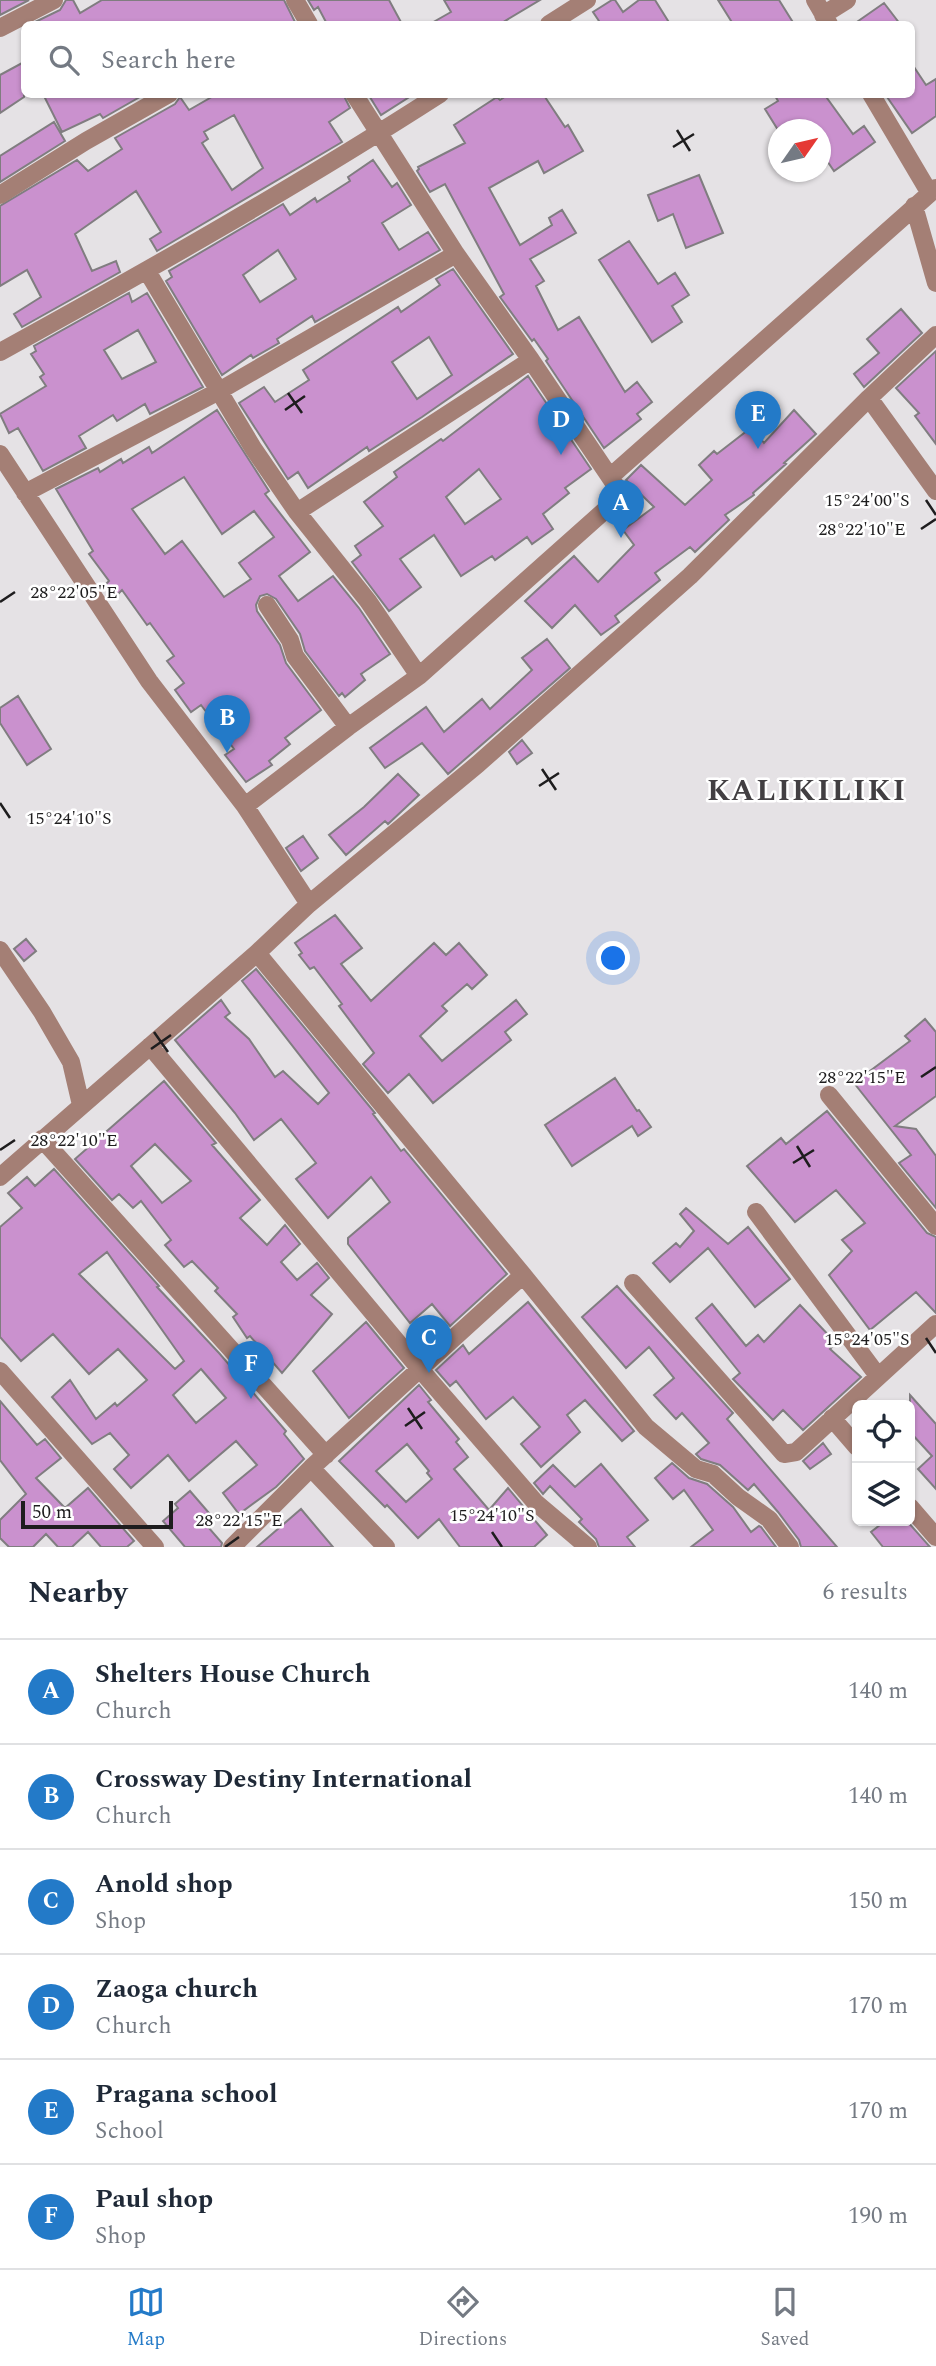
<!DOCTYPE html>
<meta charset="utf-8">
<style>
body{margin:0;font-family:Spectral,serif;background:#f6f6f7;color:#1f2937}
.controls{position:absolute;right:21px;bottom:21px;display:grid;overflow:hidden;border-radius:10px;box-shadow:0 2px 5px #0004}
.controls button{width:63px;height:63px;display:grid;place-items:center;padding:0;border:0;border-bottom:2px solid #e0e1e3;background:#fff;color:#1f2937;font:35px sans-serif}
.compass{position:absolute;left:768px;top:119px;width:63px;height:63px;border-radius:50%;background:#fff;box-shadow:0 2px 5px #0004;rotate:56deg}
.scale{position:absolute;left:21px;bottom:18px;width:152px;box-sizing:border-box;padding-left:7px;border:4px solid #1e1d1e;border-top:0;font-size:19px;line-height:24px;white-space:nowrap;color:#1e1d1e;-webkit-text-stroke:5px #fff;paint-order:stroke}
.you{position:absolute;left:614px;top:959px;width:24px;height:24px;margin:-18px;border:5px solid #fff;border-radius:50%;background:#1a73e8;box-shadow:0 0 0 10px #1a73e833}
.badge{display:grid;place-items:center;width:46px;height:46px;border-radius:50%;background:#237ac8;color:#fff;font-size:23px;font-weight:700}
.pin{position:absolute;translate:-50% -58px;filter:drop-shadow(0 2px 4px #0008)}
.pin::after{content:'';position:absolute;top:37px;width:24px;height:21px;background:inherit;clip-path:polygon(0 0,100% 0,50% 100%)}
.list{margin:0;padding:0;list-style:none}
h2{display:flex;justify-content:space-between;align-items:center;height:91px;margin:0;padding:0 28px;font-size:30px}
h2 small{font-size:23px;font-weight:400;color:#747a83}
.list li{display:grid;grid-template-columns:46px 1fr auto;gap:21px;align-items:center;box-sizing:border-box;height:105px;padding:0 28px;border-top:2px solid #e0e1e3}
.list b{display:block;font-size:26px;white-space:nowrap}
.list p{margin:0;font-size:23px;white-space:nowrap;color:#747a83}
.list em{font-size:23px;font-style:normal;color:#747a83}
.icon{flex:none;width:38px;height:38px;fill:none;stroke:currentColor;stroke-width:2;stroke-linecap:round;stroke-linejoin:round}
.map{position:relative;flex:none;width:936px;height:1547px;overflow:hidden}
.search{position:absolute;background:#fff;box-shadow:0 2px 5px #0004;left:21px;right:21px;top:21px;height:77px;display:flex;align-items:center;gap:18px;box-sizing:border-box;padding:0 24px;border-radius:10px;color:#747a83;font-size:26px}
.sheet{height:721px;background:#fff}
nav{display:flex;justify-content:space-around;align-items:center;box-sizing:border-box;height:98px;border-top:2px solid #e0e1e3;background:#fff;font-size:19px;color:#747a83}
nav a{display:grid;justify-items:center;gap:4px}
nav .on{color:#237ac8}
.map>svg:first-child{display:block}
.building{fill:#ca91ce;stroke:#807d80;stroke-width:2;fill-rule:evenodd}
.lines{fill:none;stroke-linecap:round;stroke-linejoin:round}
.minor{stroke:#a47f75;stroke-width:18}
.ticks{fill:none;stroke:#1e1d1e;stroke-width:2.5}
.labels{text-anchor:middle;stroke-width:5;stroke-linejoin:round;paint-order:stroke}
.district-label{font-size:30px;font-weight:bold;letter-spacing:2px;fill:#423f42;stroke:#fff}
.ticks-label{font-size:18px;text-anchor:middle;fill:#1e1d1e;stroke:#fff;stroke-width:5;stroke-linejoin:round;paint-order:stroke}
</style>
<div class="map">
<svg width="936" height="1547" viewBox="0 0 936 1547">
<rect width="100%" height="100%" fill="#e5e2e5"/>
<path class="building" d="M 0,0 L 29,0 L 0,15 Z
M 66,0 L 73,0 L 80,13 L 102,0 L 284,0 L 295,22 L 290,24 L 31,24 L 60,10 Z
M 308,0 L 389,0 L 402,24 L 327,24 L 318,7 L 314,10 Z
M 444,0 L 540,0 L 500,24 L 430,24 L 451,12 Z
M 612,0 L 615,0 L 623,12 L 639,0 L 655,0 L 670,24 L 601,24 L 593,12 Z
M 718,0 L 779,0 L 794,24 L 733,24 Z
M 884,3 L 900,24 L 854,24 Z
M 24,62 L 24,97 L 0,113 L 0,75 Z
M 912,64 L 926,85 L 936,79 L 936,116 L 912,133 L 885,94 L 912,94 Z
M 43,94 L 145,94 L 103,118 L 100,114 L 62,132 Z
M 217,94 L 343,94 L 350,108 L 329,122 L 342,142 L 157,251 L 150,239 L 161,232 L 136,191 L 75,234 L 92,271 L 116,261 L 120,272 L 22,327 L 14,314 L 41,297 L 27,270 L 0,286 L 0,206 L 77,160 L 88,171 L 122,149 L 115,138 L 175,104 L 180,97 L 189,110 ZM 234,115 L 263,168 L 232,190 L 202,143 L 208,139 L 204,132 Z
M 368,94 L 414,94 L 381,115 Z
M 509,94 L 543,94 L 565,127 L 568,125 L 583,151 L 544,173 L 538,161 L 489,188 L 520,245 L 552,225 L 549,218 L 562,210 L 576,233 L 530,259 L 544,281 L 536,286 L 558,330 L 579,317 L 625,392 L 637,382 L 652,402 L 637,414 L 641,419 L 604,448 L 546,361 L 548,359 L 534,339 L 532,341 L 500,297 L 504,294 L 445,184 L 430,192 L 417,171 L 419,169 L 418,167 L 465,143 L 454,125 L 497,97 L 500,100 Z
M 774,94 L 824,94 L 853,134 L 864,126 L 875,142 L 834,171 L 821,152 L 821,130 L 778,130 L 765,109 L 778,101 Z
M 54,122 L 65,141 L 0,182 L 0,156 Z
M 373,160 L 392,187 L 397,183 L 411,205 L 382,223 L 399,250 L 428,232 L 440,250 L 315,322 L 312,316 L 277,339 L 279,343 L 253,358 L 251,355 L 222,375 L 166,281 L 172,277 L 169,271 L 283,204 L 290,215 L 315,198 L 317,202 L 350,181 L 348,177 ZM 278,250 L 296,279 L 260,302 L 243,275 Z
M 699,175 L 723,233 L 686,248 L 673,214 L 658,221 L 648,195 Z
M 629,241 L 658,284 L 675,273 L 689,295 L 672,306 L 682,322 L 652,342 L 599,260 Z
M 453,269 L 513,354 L 422,417 L 369,451 L 367,447 L 308,488 L 298,472 L 288,479 L 239,403 L 264,387 L 275,402 L 309,380 L 303,370 L 398,307 L 401,312 L 440,285 L 436,279 ZM 429,337 L 452,375 L 417,399 L 392,362 Z
M 129,293 L 132,302 L 147,293 L 203,387 L 150,414 L 145,404 L 117,421 L 113,415 L 79,436 L 86,448 L 43,471 L 18,428 L 9,433 L 0,414 L 46,386 L 40,377 L 44,374 L 31,354 L 36,351 L 34,346 ZM 138,330 L 156,362 L 122,379 L 104,350 Z
M 901,309 L 922,333 L 864,387 L 854,374 L 879,353 L 867,339 Z
M 936,351 L 936,444 L 915,416 L 919,413 L 896,388 Z
M 528,376 L 591,469 L 565,488 L 569,493 L 543,514 L 553,529 L 532,544 L 527,537 L 495,560 L 492,556 L 461,576 L 434,535 L 400,559 L 421,587 L 389,611 L 352,562 L 361,555 L 355,546 L 383,526 L 364,502 L 397,477 L 394,472 L 441,439 L 443,441 ZM 479,469 L 501,499 L 465,524 L 446,497 Z
M 217,410 L 269,491 L 265,494 L 310,552 L 279,576 L 298,601 L 333,576 L 359,608 L 390,654 L 361,674 L 365,680 L 345,697 L 342,693 L 339,696 L 305,651 L 300,634 L 276,599 L 267,594 L 260,596 L 256,605 L 257,611 L 280,645 L 286,663 L 321,710 L 285,738 L 290,744 L 269,761 L 272,765 L 246,782 L 225,755 L 234,749 L 201,705 L 191,712 L 175,690 L 184,683 L 167,661 L 174,656 L 150,623 L 147,625 L 122,590 L 116,596 L 105,585 L 109,581 L 89,554 L 93,551 L 56,489 L 98,468 L 100,472 L 121,459 L 123,463 L 149,447 L 152,453 ZM 184,477 L 222,534 L 254,511 L 274,537 L 239,563 L 251,579 L 224,597 L 182,541 L 165,554 L 132,509 Z
M 794,410 L 816,434 L 784,463 L 786,464 L 753,493 L 754,495 L 725,515 L 729,520 L 695,552 L 690,547 L 655,573 L 660,580 L 615,616 L 619,622 L 601,635 L 575,605 L 552,628 L 525,601 L 574,556 L 598,582 L 634,545 L 623,530 L 654,507 L 626,480 L 641,465 L 685,505 L 712,480 L 699,465 L 714,451 L 717,454 L 752,427 L 764,443 Z
M 547,639 L 570,668 L 448,774 L 422,743 L 385,768 L 370,748 L 426,707 L 444,732 L 482,699 L 490,709 L 532,670 L 522,658 Z
M 18,696 L 51,749 L 27,765 L 0,723 L 0,708 Z
M 522,740 L 532,753 L 517,764 L 509,752 Z
M 398,774 L 419,795 L 388,824 L 385,821 L 346,855 L 329,835 L 364,807 Z
M 303,836 L 318,858 L 301,871 L 286,848 Z
M 335,915 L 362,948 L 341,964 L 371,1001 L 434,943 L 446,955 L 459,943 L 487,975 L 472,989 L 467,984 L 442,1006 L 447,1011 L 420,1036 L 442,1061 L 516,1000 L 527,1014 L 505,1032 L 511,1040 L 433,1103 L 409,1074 L 388,1093 L 363,1064 L 374,1053 L 339,1006 L 342,1004 L 314,967 L 310,969 L 299,955 L 302,953 L 295,943 Z
M 26,939 L 36,951 L 24,961 L 14,949 Z
M 256,969 L 375,1113 L 373,1114 L 401,1151 L 404,1149 L 507,1274 L 450,1326 L 432,1304 L 410,1323 L 348,1244 L 348,1238 L 390,1202 L 371,1177 L 328,1218 L 296,1179 L 316,1163 L 281,1119 L 254,1140 L 235,1113 L 175,1040 L 221,1000 L 230,1013 L 225,1017 L 249,1039 L 275,1077 L 283,1071 L 318,1104 L 329,1093 L 242,981 Z
M 925,1019 L 936,1032 L 936,1096 L 895,1126 L 916,1129 L 936,1156 L 936,1208 L 899,1163 L 911,1155 L 854,1083 L 910,1041 L 905,1036 Z
M 615,1078 L 637,1111 L 639,1110 L 651,1127 L 638,1136 L 632,1126 L 572,1166 L 545,1125 Z
M 164,1081 L 216,1143 L 212,1145 L 260,1200 L 240,1218 L 267,1245 L 285,1225 L 300,1244 L 281,1262 L 297,1280 L 317,1263 L 329,1278 L 311,1295 L 332,1314 L 282,1373 L 250,1336 L 247,1338 L 233,1317 L 237,1314 L 215,1291 L 218,1288 L 192,1261 L 184,1267 L 165,1245 L 171,1240 L 141,1201 L 133,1208 L 119,1194 L 112,1200 L 75,1159 ZM 155,1144 L 191,1181 L 162,1203 L 131,1166 Z
M 827,1111 L 927,1233 L 936,1237 L 936,1313 L 916,1292 L 870,1330 L 829,1275 L 852,1251 L 842,1240 L 865,1223 L 836,1190 L 795,1222 L 747,1166 L 781,1138 L 786,1144 Z
M 54,1169 L 159,1286 L 157,1287 L 219,1353 L 286,1431 L 284,1434 L 304,1459 L 276,1487 L 239,1514 L 223,1493 L 257,1465 L 236,1441 L 189,1481 L 168,1455 L 131,1488 L 114,1469 L 129,1455 L 110,1433 L 92,1444 L 52,1397 L 70,1380 L 96,1419 L 115,1403 L 117,1406 L 147,1380 L 118,1349 L 89,1374 L 53,1334 L 21,1361 L 0,1337 L 0,1227 L 22,1208 L 8,1193 L 27,1177 L 35,1186 ZM 107,1252 L 184,1361 L 175,1369 L 79,1274 ZM 201,1369 L 226,1398 L 196,1423 L 173,1395 Z
M 686,1208 L 728,1244 L 748,1227 L 790,1279 L 755,1307 L 708,1248 L 670,1282 L 653,1263 L 676,1243 L 680,1247 L 694,1231 L 680,1214 Z
M 617,1286 L 733,1413 L 727,1419 L 837,1547 L 801,1547 L 799,1540 L 778,1512 L 754,1484 L 748,1490 L 720,1465 L 701,1459 L 696,1454 L 709,1443 L 682,1413 L 676,1419 L 654,1395 L 674,1378 L 649,1347 L 626,1368 L 582,1317 Z
M 528,1302 L 634,1431 L 622,1441 L 585,1400 L 567,1415 L 580,1432 L 541,1467 L 521,1444 L 540,1427 L 513,1397 L 486,1419 L 456,1381 L 450,1386 L 436,1370 L 463,1345 L 469,1354 Z
M 712,1304 L 746,1346 L 758,1335 L 764,1342 L 800,1305 L 836,1343 L 830,1349 L 861,1377 L 803,1430 L 783,1410 L 773,1420 L 733,1379 L 740,1373 L 696,1318 Z
M 366,1322 L 404,1368 L 349,1418 L 313,1371 Z
M 419,1385 L 431,1400 L 428,1402 L 459,1439 L 456,1442 L 468,1457 L 454,1469 L 489,1510 L 508,1488 L 547,1535 L 534,1547 L 460,1547 L 439,1519 L 418,1538 L 387,1505 L 385,1507 L 339,1461 ZM 407,1444 L 429,1471 L 427,1473 L 432,1479 L 406,1502 L 376,1471 Z
M 910,1395 L 936,1424 L 936,1489 L 918,1469 L 932,1456 L 910,1432 Z
M 0,1401 L 37,1445 L 45,1439 L 61,1458 L 36,1478 L 65,1508 L 88,1488 L 134,1541 L 127,1547 L 101,1547 L 88,1532 L 72,1547 L 58,1547 L 46,1534 L 33,1547 L 9,1547 L 0,1538 L 0,1520 L 26,1494 L 0,1460 Z
M 823,1443 L 831,1454 L 810,1469 L 803,1461 Z
M 672,1463 L 689,1478 L 707,1484 L 733,1507 L 751,1532 L 759,1526 L 761,1527 L 776,1547 L 691,1547 L 713,1530 L 684,1490 L 673,1499 L 655,1478 Z
M 601,1464 L 648,1520 L 627,1537 L 635,1547 L 599,1547 L 596,1539 L 579,1522 L 582,1519 L 550,1486 L 543,1494 L 534,1483 L 553,1465 L 575,1487 Z
M 190,1491 L 209,1513 L 202,1520 L 222,1543 L 221,1547 L 185,1547 L 163,1521 L 178,1508 L 175,1504 Z
M 301,1509 L 333,1547 L 257,1547 Z
M 885,1521 L 907,1521 L 930,1547 L 883,1547 L 871,1532 Z"/>
<g class="lines">
<path class="minor" d="M 295,0 L 309,24
M 815,0 L 829,24
M 823,15 L 847,0
M 549,24 L 587,0
M 0,28 L 54,0
M 871,94 L 929,192
M 0,195 L 86,141 L 169,94
M 914,206 L 936,283
M 147,271 L 253,448 L 297,512 L 368,601 L 419,676
M 0,352 C 149,270 297,186 440,94
M 869,398 L 936,491
M 0,454 L 149,681 L 245,806 L 309,904
M 610,477 L 936,188
M 25,493 L 219,391 L 456,254
M 297,512 L 531,360
M 267,605 L 290,640 L 295,656 L 348,727
M 245,806 L 348,727 L 419,676 L 622,495 L 531,360 L 456,254 L 354,94
M 0,950 L 42,1012 L 71,1062 L 81,1105
M 150,1046 L 419,1368 L 535,1502 L 588,1547
M 829,1095 L 936,1226
M 42,1139 L 326,1455
M 0,1177 L 257,953 L 309,904 L 478,764 L 690,576 L 869,398 L 936,335
M 756,1212 L 878,1376
M 523,1275 L 646,1427 L 696,1469 L 713,1474 L 738,1497 L 769,1519 L 790,1547
M 633,1283 L 784,1454 L 796,1452 L 936,1324
M 0,1371 L 155,1547
M 832,1418 L 857,1447
M 311,1468 L 386,1547
M 910,1507 L 936,1537
M 232,1547 L 311,1468 L 523,1275 L 257,953"/>
</g>
<path class="ticks" d="M 677,130 L 690,151M 673,147 L 694,134M 288,393 L 302,413M 285,410 L 305,396M 926,500 L 936,515M 921,529 L 936,519M 0,602 L 15,592M 542,769 L 556,790M 539,786 L 559,773M 0,803 L 10,818M 154,1032 L 168,1052M 151,1049 L 171,1035M 921,1077 L 936,1067M 797,1146 L 810,1167M 0,1150 L 15,1140M 793,1163 L 814,1150M 926,1338 L 936,1353M 408,1408 L 422,1429M 405,1426 L 425,1412M 492,1532 L 502,1547M 225,1547 L 239,1537"/>
<g class="labels">
<g class="district-label">
<text x="807" y="800">KALIKILIKI</text>
</g>
</g>
<g class="ticks-label">
<text x="867" y="506">15°24'00"S</text>
<text x="862" y="535">28°22'10"E</text>
<text x="74" y="598">28°22'05"E</text>
<text x="69" y="824">15°24'10"S</text>
<text x="862" y="1083">28°22'15"E</text>
<text x="74" y="1146">28°22'10"E</text>
<text x="867" y="1345">15°24'05"S</text>
<text x="492" y="1521">15°24'10"S</text>
<text x="239" y="1526">28°22'15"E</text>
</g>
</svg>
<div class="controls">
<button><svg class="icon" aria-label="locate" viewBox="0 0 24 24"><circle cx="12" cy="12" r="6"/><path d="M12 2v4M12 18v4M2 12h4M18 12h4"/></svg></button>
<button><svg class="icon" aria-label="layers" viewBox="0 0 24 24"><path d="M12 4l9 5-9 5-9-5zM3 14l9 5 9-5"/></svg></button>
</div>
<svg class="compass" viewBox="-18 -18 36 36"><path d="M0-13l5 13h-10z" fill="#e53935"/><path d="M0 13l5-13h-10z" fill="#747a83"/></svg>
<div class="scale">50 m</div>
<div class="you"></div>
<div class="pin badge" style="left:621px;top:538px">A</div>
<div class="pin badge" style="left:227px;top:753px">B</div>
<div class="pin badge" style="left:429px;top:1373px">C</div>
<div class="pin badge" style="left:561px;top:455px">D</div>
<div class="pin badge" style="left:758px;top:449px">E</div>
<div class="pin badge" style="left:251px;top:1399px">F</div>
<div class="search"><svg class="icon" aria-label="search" viewBox="0 0 24 24"><circle cx="10" cy="10" r="6"/><path d="M15 15l6 6"/></svg>Search here</div>
</div>
<section class="sheet">
<h2>Nearby<small>6 results</small></h2>
<ul class="list">
<li><span class="badge">A</span><div><b>Shelters House Church</b><p>Church</p></div><em>140 m</em></li>
<li><span class="badge">B</span><div><b>Crossway Destiny International</b><p>Church</p></div><em>140 m</em></li>
<li><span class="badge">C</span><div><b>Anold shop</b><p>Shop</p></div><em>150 m</em></li>
<li><span class="badge">D</span><div><b>Zaoga church</b><p>Church</p></div><em>170 m</em></li>
<li><span class="badge">E</span><div><b>Pragana school</b><p>School</p></div><em>170 m</em></li>
<li><span class="badge">F</span><div><b>Paul shop</b><p>Shop</p></div><em>190 m</em></li>
</ul>
</section>
<nav>
<a class="on"><svg class="icon" aria-label="map" viewBox="0 0 24 24"><path d="M3 6l6-2 6 2 6-2v14l-6 2-6-2-6 2zM9 4v14M15 6v14"/></svg>Map</a>
<a><svg class="icon" aria-label="directions" viewBox="0 0 24 24"><path d="M12 3l9 9-9 9-9-9zM9 14v-3h6M13 9l2 2-2 2"/></svg>Directions</a>
<a><svg class="icon" aria-label="saved" viewBox="0 0 24 24"><path d="M7 4h10v16l-5-4-5 4z"/></svg>Saved</a>
</nav>
